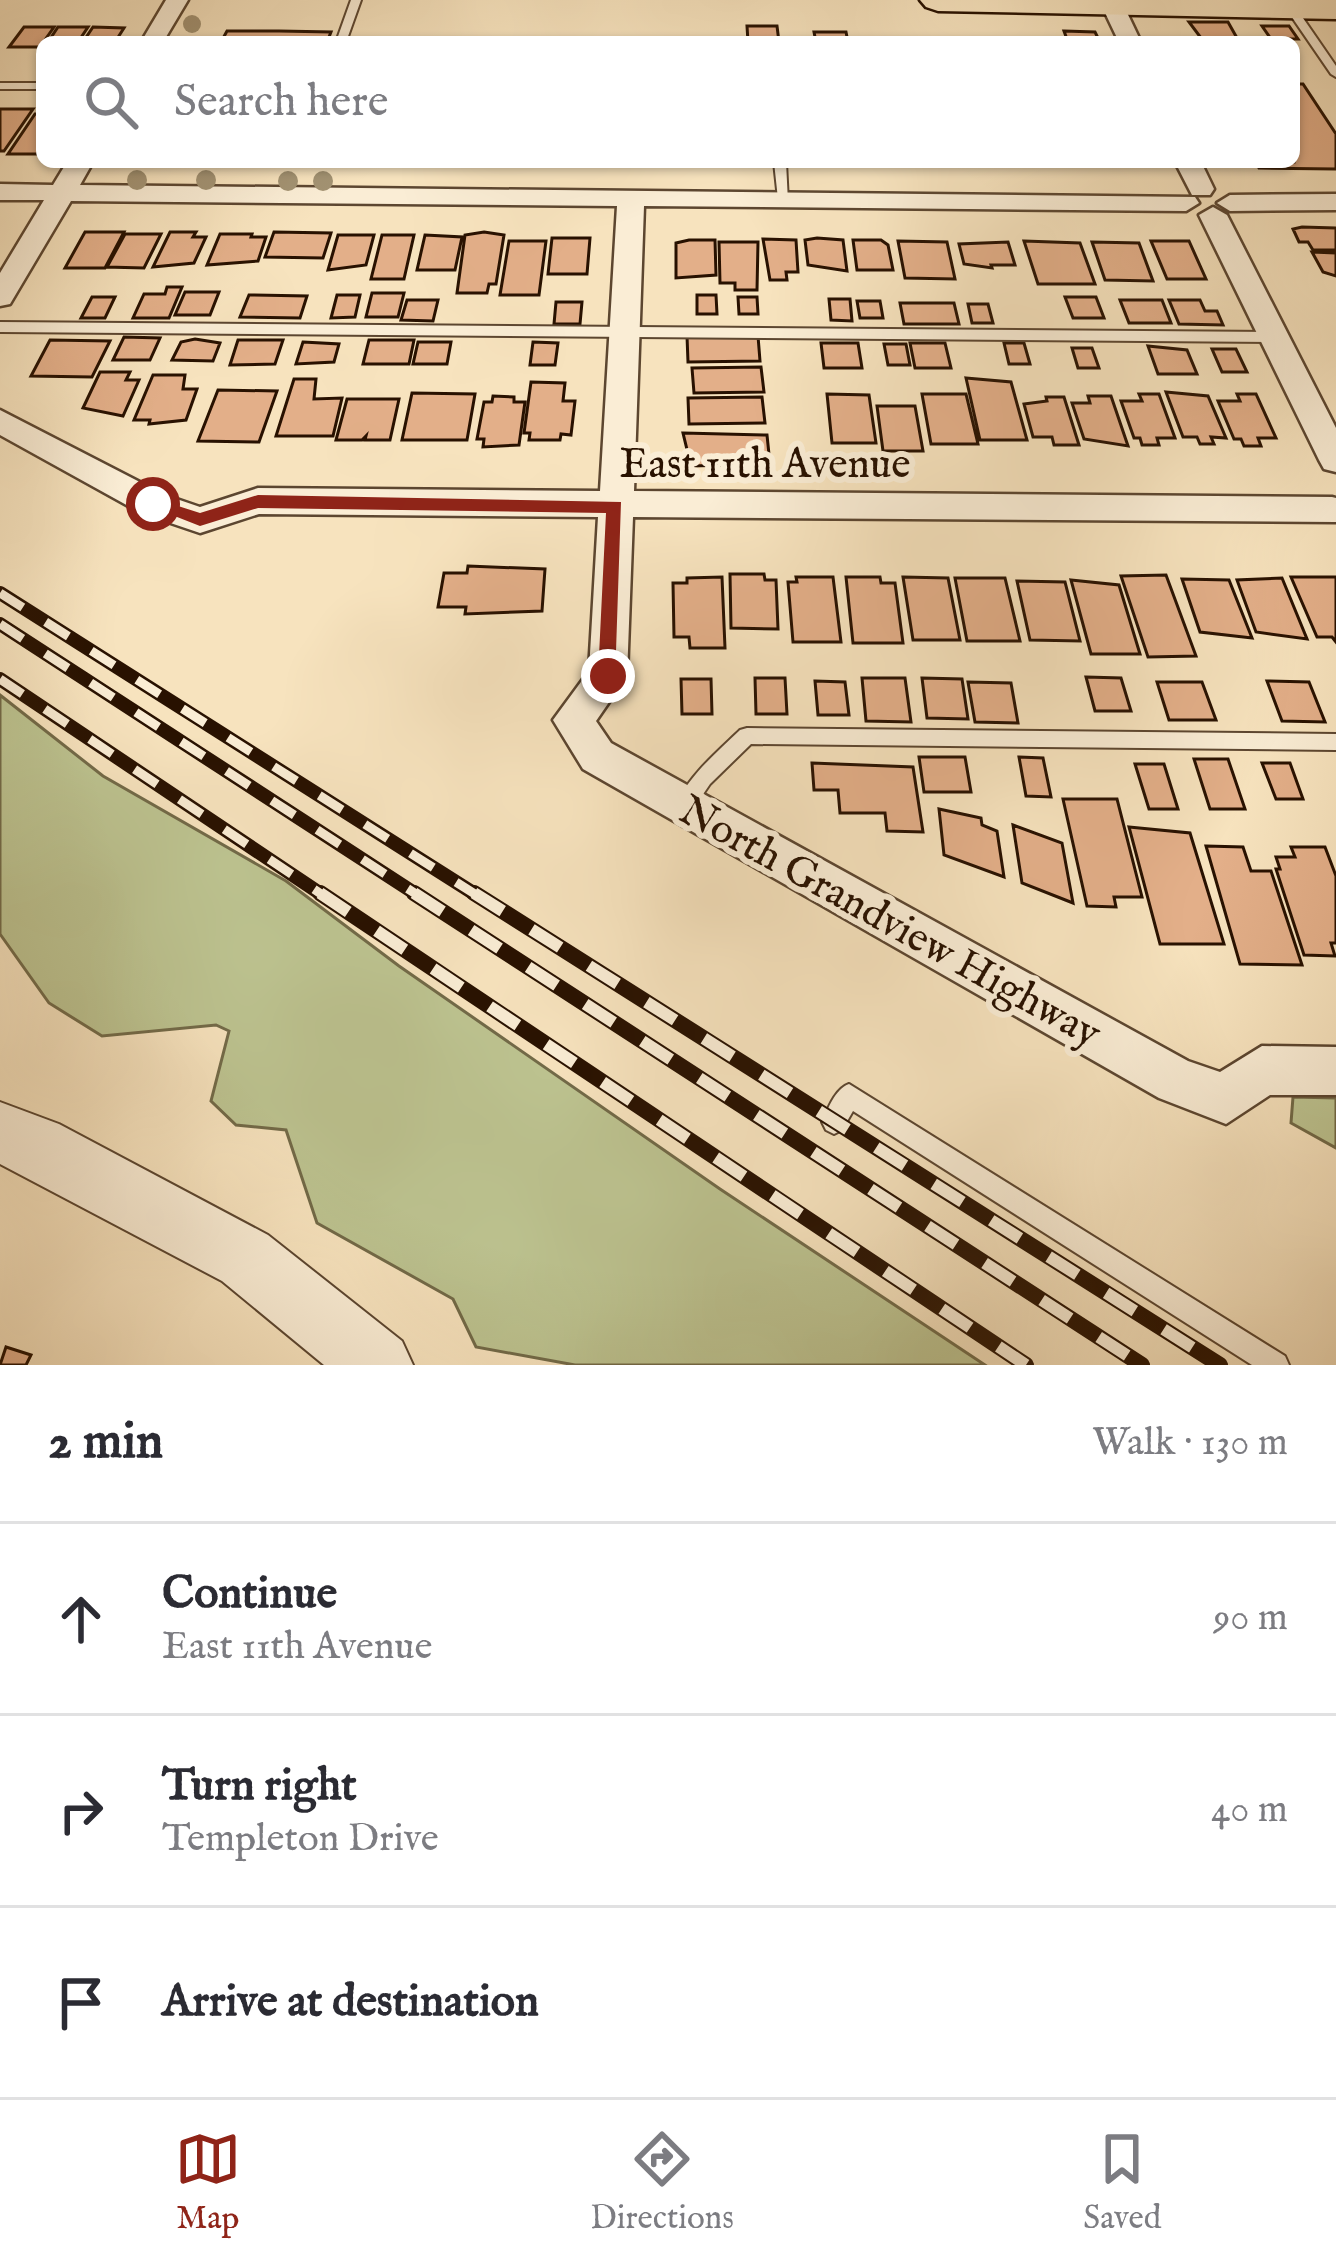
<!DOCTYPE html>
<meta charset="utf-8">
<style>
body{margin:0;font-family:"IM FELL English",serif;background:#f2f2f3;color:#2b2b33}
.stop{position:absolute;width:36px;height:36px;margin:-27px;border:9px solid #8f2418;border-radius:50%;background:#fff}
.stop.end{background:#8f2418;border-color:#fff;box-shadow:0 3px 12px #0008}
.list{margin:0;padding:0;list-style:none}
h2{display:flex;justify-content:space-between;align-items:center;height:156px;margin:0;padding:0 48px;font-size:51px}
h2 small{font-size:39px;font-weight:400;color:#7c7c81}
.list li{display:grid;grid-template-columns:78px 1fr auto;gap:36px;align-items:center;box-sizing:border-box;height:192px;padding:0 48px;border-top:3px solid #e1e1e2}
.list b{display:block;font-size:45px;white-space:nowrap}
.list p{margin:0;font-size:39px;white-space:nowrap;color:#7c7c81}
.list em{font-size:39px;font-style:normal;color:#7c7c81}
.icon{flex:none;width:66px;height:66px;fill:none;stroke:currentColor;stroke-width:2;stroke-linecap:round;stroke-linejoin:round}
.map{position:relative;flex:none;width:1336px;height:1365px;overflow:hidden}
.search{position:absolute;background:#fff;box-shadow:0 3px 9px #0004;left:36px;right:36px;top:36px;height:132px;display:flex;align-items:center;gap:30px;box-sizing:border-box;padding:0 42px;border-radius:18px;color:#7c7c81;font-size:45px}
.sheet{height:732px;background:#fff}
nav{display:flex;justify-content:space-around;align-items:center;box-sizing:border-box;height:168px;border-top:3px solid #e1e1e2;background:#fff;font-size:33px;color:#7c7c81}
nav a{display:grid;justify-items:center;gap:6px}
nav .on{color:#8f2418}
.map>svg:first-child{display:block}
.green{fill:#bdc491;stroke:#726a48;stroke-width:3}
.building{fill:#e3af89;stroke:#281100;stroke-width:3}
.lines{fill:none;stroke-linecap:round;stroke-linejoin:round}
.service-casing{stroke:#5c4630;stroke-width:4}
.minor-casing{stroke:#5c4630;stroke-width:5}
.tertiary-casing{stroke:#5c4630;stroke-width:4}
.primary-casing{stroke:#281100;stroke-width:5}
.service{fill:#faedd5;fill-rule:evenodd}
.minor{fill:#faedd5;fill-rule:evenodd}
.tertiary{fill:#faedd5;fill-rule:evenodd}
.primary{fill:#f7e3be;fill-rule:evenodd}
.rail-far1-casing{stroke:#281100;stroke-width:14}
.rail-casing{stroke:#281100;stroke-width:16}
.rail-far1{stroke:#faedd5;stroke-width:9;stroke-dasharray:27;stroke-linecap:butt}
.rail{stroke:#faedd5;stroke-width:12;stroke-dasharray:34;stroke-linecap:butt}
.tree{fill:#a29272}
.route{fill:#8f2418}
.labels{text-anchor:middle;stroke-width:12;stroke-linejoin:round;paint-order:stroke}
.street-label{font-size:42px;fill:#281100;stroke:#faedd5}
</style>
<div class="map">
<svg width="1336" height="1365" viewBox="0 0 1336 1365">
<rect width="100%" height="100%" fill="#f7e3be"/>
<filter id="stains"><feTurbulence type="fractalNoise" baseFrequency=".00167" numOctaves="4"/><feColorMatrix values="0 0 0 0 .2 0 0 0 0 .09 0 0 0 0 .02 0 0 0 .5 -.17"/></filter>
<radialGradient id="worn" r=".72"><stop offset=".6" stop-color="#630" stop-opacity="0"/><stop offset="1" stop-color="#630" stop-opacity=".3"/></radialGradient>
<path class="green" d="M 0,695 L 103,776 L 286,881 L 399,966 L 720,1189 L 985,1365 L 575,1365 L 476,1347 L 453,1299 L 317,1223 L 286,1130 L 236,1125 L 211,1101 L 229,1031 L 216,1025 L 102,1036 L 49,1003 L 0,934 Z
M 1293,1097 L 1336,1098 L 1336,1148 L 1291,1123 Z"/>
<path class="building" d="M 1189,22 L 1228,22 L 1237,38 L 1201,38 Z
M 747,26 L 777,26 L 779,42 L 748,42 Z
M 1262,26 L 1289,26 L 1298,39 L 1271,39 Z
M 24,27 L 54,27 L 40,47 L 9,47 Z
M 58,27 L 88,27 L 78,42 L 48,42 Z
M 93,27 L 124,28 L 115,42 L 83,42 Z
M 227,31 L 279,31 L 331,32 L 327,42 L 221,42 Z
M 1064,31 L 1095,32 L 1100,42 L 1068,42 Z
M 814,32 L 846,32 L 848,42 L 816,42 Z
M 1294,84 L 1303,84 L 1336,134 L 1336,169 L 1259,168 L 1256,162 L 1294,162 Z
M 0,109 L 33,109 L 4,151 L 0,151 Z
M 35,114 L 42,114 L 39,154 L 8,154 Z
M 319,162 L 457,162 L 456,166 L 318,166 Z
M 1302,227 L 1336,228 L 1336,250 L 1313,250 L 1308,242 L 1299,242 L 1293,229 Z
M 85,232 L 124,232 L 105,268 L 65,268 Z
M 170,232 L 196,232 L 193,237 L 206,237 L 194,263 L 153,267 Z
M 274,232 L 331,233 L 323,258 L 265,257 Z
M 484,232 L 504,235 L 496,284 L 489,284 L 487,293 L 457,293 L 465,235 Z
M 125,234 L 161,234 L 144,268 L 107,267 Z
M 220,234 L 252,234 L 251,237 L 266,237 L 258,261 L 207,265 Z
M 338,235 L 374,235 L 366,265 L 328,270 Z
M 382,235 L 414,235 L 404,279 L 371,279 Z
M 425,235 L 462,237 L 455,270 L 417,270 Z
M 552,238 L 590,238 L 587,274 L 548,274 Z
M 817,238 L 843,240 L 847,271 L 808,265 L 805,240 Z
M 763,239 L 796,240 L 798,272 L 786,272 L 787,280 L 770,280 Z
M 689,240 L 715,240 L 716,275 L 676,278 L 676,243 Z
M 853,240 L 881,240 L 888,245 L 893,270 L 857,270 Z
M 509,241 L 546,241 L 539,295 L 500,295 Z
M 898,241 L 947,242 L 955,279 L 905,278 Z
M 1024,241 L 1080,243 L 1095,284 L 1038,284 Z
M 1151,241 L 1189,241 L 1206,279 L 1167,279 Z
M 719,242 L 758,242 L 757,290 L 735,290 L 735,283 L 720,283 Z
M 1008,242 L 1015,265 L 991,265 L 992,268 L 964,264 L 959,244 Z
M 1092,242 L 1139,243 L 1153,281 L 1105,280 Z
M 1312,252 L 1336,253 L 1336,276 L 1323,272 Z
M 167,287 L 182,287 L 169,318 L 133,318 L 144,294 L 165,294 Z
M 185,292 L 219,292 L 210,315 L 175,315 Z
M 372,293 L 404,293 L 398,317 L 366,317 Z
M 249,295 L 307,296 L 300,318 L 240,317 Z
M 337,295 L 360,295 L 355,317 L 331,318 Z
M 697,295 L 716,295 L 717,314 L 697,314 Z
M 92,297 L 115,297 L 105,318 L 81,318 Z
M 738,297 L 757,297 L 758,314 L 739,314 Z
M 1065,297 L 1096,297 L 1104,318 L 1073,318 Z
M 829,299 L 850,299 L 852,321 L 831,320 Z
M 407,300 L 438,300 L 433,321 L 401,320 Z
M 1120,300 L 1162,300 L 1171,323 L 1129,323 Z
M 1169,300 L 1200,300 L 1205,311 L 1217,311 L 1223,325 L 1179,324 Z
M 857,301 L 880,301 L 883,318 L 860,318 Z
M 556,302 L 582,302 L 580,324 L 554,324 Z
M 900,303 L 954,303 L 959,324 L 904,324 Z
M 968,304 L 988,304 L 993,323 L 972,323 Z
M 687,336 L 758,336 L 760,361 L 688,362 Z
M 124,337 L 160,338 L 150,360 L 113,360 Z
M 195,339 L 220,343 L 213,361 L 172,360 L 181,342 Z
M 50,340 L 110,341 L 92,377 L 31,376 Z
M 238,340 L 283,340 L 275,364 L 230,365 Z
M 369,340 L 414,340 L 409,364 L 363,364 Z
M 303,342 L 339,344 L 334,362 L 296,364 Z
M 418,342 L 451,342 L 447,364 L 413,364 Z
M 533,342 L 558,343 L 555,365 L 530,365 Z
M 821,343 L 858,343 L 862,368 L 824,368 Z
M 910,343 L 945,343 L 951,368 L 915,368 Z
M 1004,343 L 1024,343 L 1030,364 L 1009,364 Z
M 884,344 L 906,344 L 910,365 L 888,365 Z
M 1148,346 L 1187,350 L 1197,374 L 1158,374 Z
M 1072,348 L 1092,348 L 1099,368 L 1078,368 Z
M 1212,349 L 1236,349 L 1247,372 L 1222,372 Z
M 761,367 L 764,392 L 694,393 L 692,368 Z
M 100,372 L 130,372 L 126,380 L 139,380 L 123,416 L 83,408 Z
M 153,375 L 185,375 L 183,389 L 197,389 L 186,420 L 149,424 L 150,420 L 134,420 Z
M 966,378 L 1011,382 L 1027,440 L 980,440 Z
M 294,379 L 316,379 L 314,399 L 342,398 L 333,436 L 276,436 Z
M 531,382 L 565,383 L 563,401 L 575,401 L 571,435 L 561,434 L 560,440 L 529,440 L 530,433 L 524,433 Z
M 218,390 L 277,391 L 259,442 L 198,441 Z
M 1166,392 L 1208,396 L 1226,438 L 1211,437 L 1214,444 L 1200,444 L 1197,437 L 1183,437 Z
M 412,393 L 475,394 L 467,440 L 402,440 Z
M 827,394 L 869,395 L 876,443 L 832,443 Z
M 922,394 L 966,394 L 978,444 L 931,444 Z
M 1139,394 L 1159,394 L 1175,438 L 1157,438 L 1159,445 L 1142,445 L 1140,438 L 1134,438 L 1121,401 L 1142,401 Z
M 1237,394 L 1256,394 L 1276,438 L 1258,438 L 1261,446 L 1244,446 L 1241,439 L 1234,439 L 1218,401 L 1240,401 Z
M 493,396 L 514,397 L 514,402 L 525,402 L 519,445 L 483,447 L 484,439 L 477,439 L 484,402 L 492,402 Z
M 1088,396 L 1111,396 L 1128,446 L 1084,439 L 1072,403 L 1090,403 Z
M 762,397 L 765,423 L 689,424 L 688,398 Z
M 1046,397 L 1064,397 L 1079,445 L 1054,445 L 1052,437 L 1033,437 L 1024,404 L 1047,401 Z
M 347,399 L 399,399 L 390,440 L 365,440 L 366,436 L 362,440 L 336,440 Z
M 877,406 L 915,406 L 923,451 L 883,451 Z
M 683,433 L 767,435 L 770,464 L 691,466 Z
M 468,566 L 545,569 L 542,611 L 465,614 L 466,607 L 438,607 L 444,573 L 467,573 Z
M 730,574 L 764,574 L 765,580 L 776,580 L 778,629 L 731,628 Z
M 1166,575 L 1196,656 L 1148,657 L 1121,576 Z
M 722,577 L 725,648 L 690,648 L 689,637 L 674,637 L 673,583 L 687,583 L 687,578 Z
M 796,577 L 833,577 L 841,642 L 793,642 L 788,582 L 797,582 Z
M 846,577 L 880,577 L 881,583 L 895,583 L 903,643 L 853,643 Z
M 903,577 L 948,578 L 960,640 L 913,640 Z
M 1291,577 L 1336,577 L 1336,642 L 1332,637 L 1317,637 Z
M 955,578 L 1005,578 L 1020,641 L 967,641 Z
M 1282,578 L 1307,639 L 1256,632 L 1237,580 Z
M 1182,579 L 1229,580 L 1252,638 L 1200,632 Z
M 1071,580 L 1119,585 L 1140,654 L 1091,654 Z
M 1017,581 L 1065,582 L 1080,641 L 1030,640 Z
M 1086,677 L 1121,678 L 1131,711 L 1095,711 Z
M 755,678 L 785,678 L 787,714 L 756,714 Z
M 862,678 L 905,678 L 911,722 L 866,721 Z
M 922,678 L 962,679 L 968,719 L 927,718 Z
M 681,679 L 711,679 L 712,714 L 682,714 Z
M 815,681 L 845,682 L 849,715 L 818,715 Z
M 1267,681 L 1309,682 L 1325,722 L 1282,721 Z
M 968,682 L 1011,683 L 1018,723 L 975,722 Z
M 1157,682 L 1202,682 L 1216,720 L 1169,720 Z
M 919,757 L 965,757 L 971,792 L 924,792 Z
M 1019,757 L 1043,758 L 1051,797 L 1026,796 Z
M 1194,759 L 1228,759 L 1245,809 L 1210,809 Z
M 812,763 L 913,767 L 923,832 L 887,831 L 885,813 L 840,813 L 838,790 L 814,790 Z
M 1262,763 L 1290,763 L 1303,799 L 1276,799 Z
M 1135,764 L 1164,764 L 1178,809 L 1149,809 Z
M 1063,799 L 1117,799 L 1142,897 L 1114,897 L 1116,907 L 1087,906 Z
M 939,809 L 981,818 L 982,825 L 997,831 L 1004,877 L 944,855 Z
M 1013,825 L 1062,843 L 1073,903 L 1022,883 Z
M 1129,827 L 1190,833 L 1224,944 L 1160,944 Z
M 1206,846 L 1243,847 L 1251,871 L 1271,871 L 1302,965 L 1240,964 Z
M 1291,847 L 1325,847 L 1336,876 L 1336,943 L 1331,943 L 1335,956 L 1304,955 L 1276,869 L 1280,869 L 1276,857 L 1295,857 Z
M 6,1347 L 31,1355 L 26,1365 L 0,1365 Z"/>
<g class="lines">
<defs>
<path id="service" d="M 351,0 L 361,0 L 346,42 L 336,42 Z
M 1286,5 L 1294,5 L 1336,66 L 1336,77 L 1331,74 L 1285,7 Z
M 0,83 L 42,83 L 42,89 L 0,89 Z
M 774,162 L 786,162 L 788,202 L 778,199 Z
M 0,322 L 1274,332 L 1281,337 L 1274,342 L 0,332 Z
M 747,728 L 1336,734 L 1336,750 L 751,744 L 710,784 L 693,809 L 686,812 L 679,809 L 676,803 C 692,773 716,753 740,730 Z
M 849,1084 L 1285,1356 L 1289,1365 L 1252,1365 L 853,1111 L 842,1130 L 834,1134 L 826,1130 L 822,1122 C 828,1109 835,1089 849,1084 Z"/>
<path id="minor" d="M 166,0 L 188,0 L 163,42 L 141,42 Z
M 1099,0 L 1121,0 L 1141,42 L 1119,42 Z
M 67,162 L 93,162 L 80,185 L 1195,197 L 1199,203 L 1186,211 L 644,206 L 634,491 L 1332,497 L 1336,498 L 1336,522 L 633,517 L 627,676 L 596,721 L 611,743 L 1188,1061 L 1220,1072 L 1262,1046 L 1336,1047 L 1336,1095 L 1270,1095 L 1226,1124 L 1159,1098 L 583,769 L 553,720 L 589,671 L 598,517 L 259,514 L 200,533 L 141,513 L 0,435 L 0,410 L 165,495 L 200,507 L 258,488 L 600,491 L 617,206 L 71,201 L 10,304 L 0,306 L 0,273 L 44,200 L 0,200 L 0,184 L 53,185 Z
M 1175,162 L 1201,162 L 1214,189 L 1210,195 L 1192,195 Z
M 1336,194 L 1336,210 L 1230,211 L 1217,203 L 1230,195 Z
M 1213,207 L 1227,215 L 1336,428 L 1336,472 L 1324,469 L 1319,460 L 1199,215 Z"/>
<path id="tertiary" d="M 0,1102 L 59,1124 L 268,1235 L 402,1341 L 413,1365 L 324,1365 L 222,1281 L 0,1164 Z"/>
<path id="primary" d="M 920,0 L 1336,0 L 1336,19 L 938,11 L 926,7 Z"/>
</defs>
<use href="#service" class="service-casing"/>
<use href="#minor" class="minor-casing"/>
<use href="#tertiary" class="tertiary-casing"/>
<use href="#primary" class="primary-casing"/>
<use href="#service" class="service"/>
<use href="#minor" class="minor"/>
<use href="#tertiary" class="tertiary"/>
<use href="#primary" class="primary"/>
<defs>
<path id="rail-far1" d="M 0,593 L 478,896
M 0,624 L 419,896
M 0,679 L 324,896"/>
<path id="rail" d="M 320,893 L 1026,1365
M 414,893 L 1142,1365
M 474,893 L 1220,1365"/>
</defs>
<use href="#rail-far1" class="rail-far1-casing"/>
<use href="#rail" class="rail-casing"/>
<use href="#rail-far1" class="rail-far1"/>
<use href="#rail" class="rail"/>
</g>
<g class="tree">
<circle cx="192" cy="24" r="9"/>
<circle cx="137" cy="180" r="10"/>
<circle cx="206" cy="180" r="10"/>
<circle cx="288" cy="181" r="10"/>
<circle cx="323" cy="181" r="10"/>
</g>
<path class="route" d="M 258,495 L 621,502 L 615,681 L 601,681 L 598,676 L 606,513 L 258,508 L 200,526 L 144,504 L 153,498 L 200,513 Z"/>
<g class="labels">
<g class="street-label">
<text x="765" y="477">East 11th Avenue</text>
<text transform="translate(891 920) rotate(29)" y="15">North Grandview Highway</text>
</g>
</g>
<rect width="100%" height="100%" filter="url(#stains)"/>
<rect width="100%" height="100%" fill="url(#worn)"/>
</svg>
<div class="stop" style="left:153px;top:504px"></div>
<div class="stop end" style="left:608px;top:676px"></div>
<div class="search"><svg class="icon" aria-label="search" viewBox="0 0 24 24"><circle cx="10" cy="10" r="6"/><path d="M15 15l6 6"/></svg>Search here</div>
</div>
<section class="sheet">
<h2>2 min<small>Walk · 130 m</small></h2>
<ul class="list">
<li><svg class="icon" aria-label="ahead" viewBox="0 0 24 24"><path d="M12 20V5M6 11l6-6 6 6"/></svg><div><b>Continue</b><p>East 11th Avenue</p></div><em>90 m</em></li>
<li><svg class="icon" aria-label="right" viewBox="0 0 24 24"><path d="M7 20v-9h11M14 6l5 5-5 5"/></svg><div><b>Turn right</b><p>Templeton Drive</p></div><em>40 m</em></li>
<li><svg class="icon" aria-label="arrive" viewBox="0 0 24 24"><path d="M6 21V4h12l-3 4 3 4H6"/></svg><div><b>Arrive at destination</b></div></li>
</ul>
</section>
<nav>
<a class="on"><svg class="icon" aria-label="map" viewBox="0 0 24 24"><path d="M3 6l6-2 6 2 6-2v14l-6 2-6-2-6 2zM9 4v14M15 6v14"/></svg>Map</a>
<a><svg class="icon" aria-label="directions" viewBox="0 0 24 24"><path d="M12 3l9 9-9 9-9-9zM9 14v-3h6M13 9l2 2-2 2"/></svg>Directions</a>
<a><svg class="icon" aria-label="saved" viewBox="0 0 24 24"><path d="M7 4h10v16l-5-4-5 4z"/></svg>Saved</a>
</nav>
